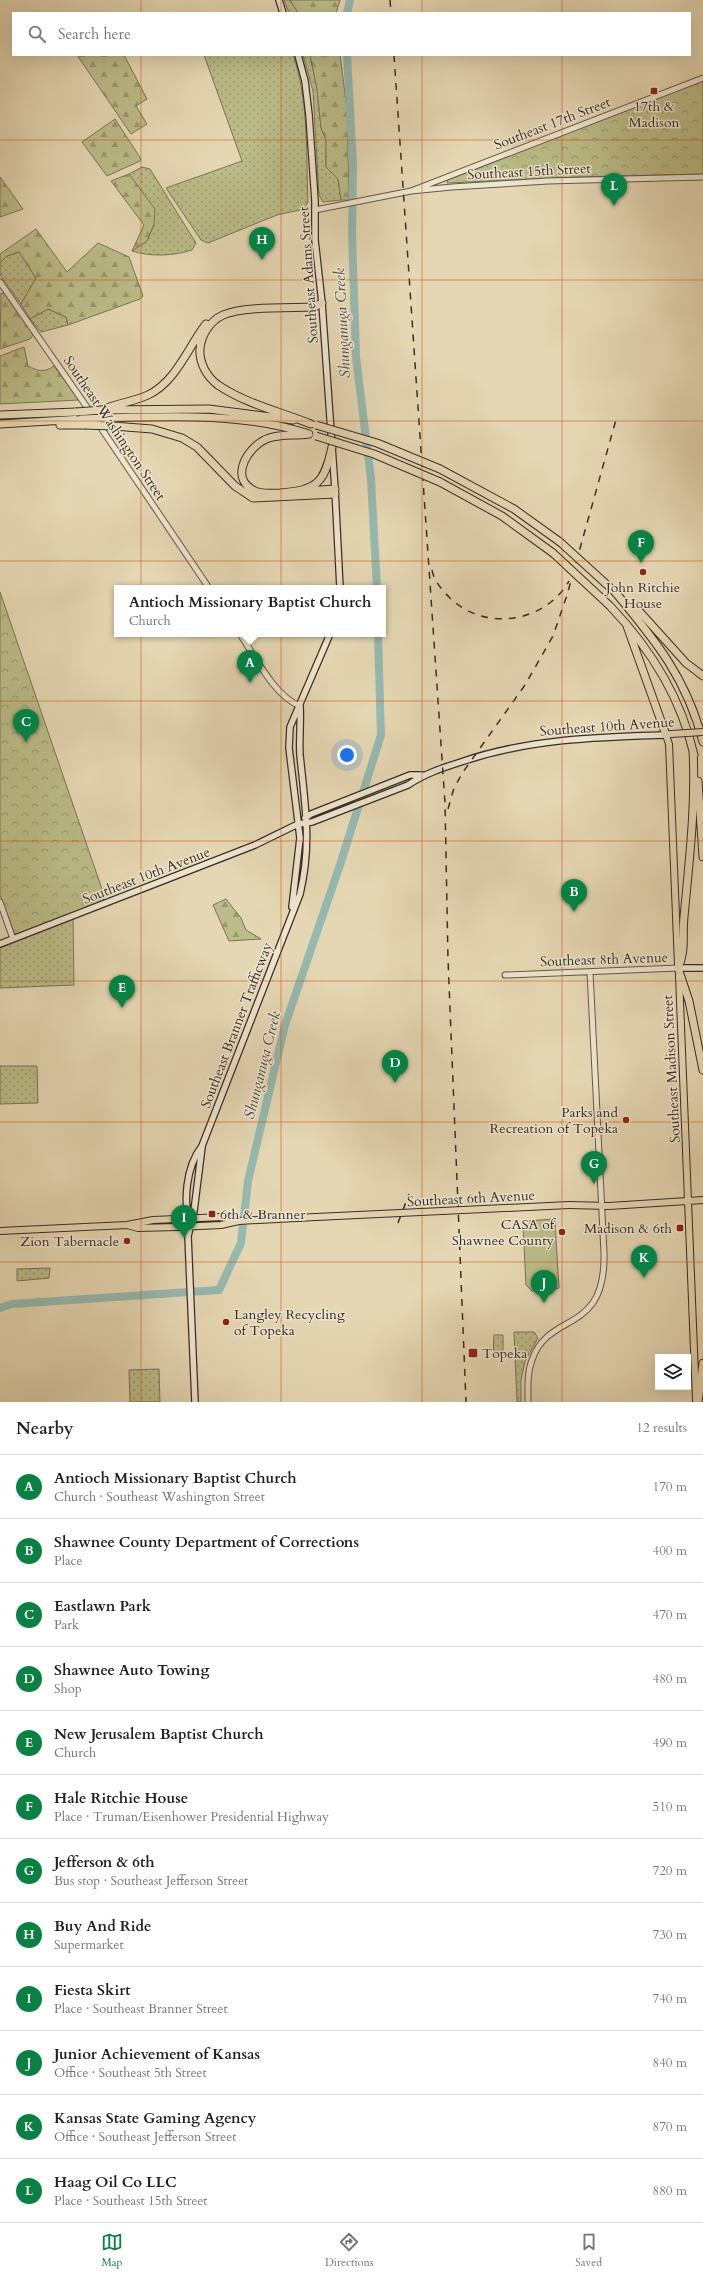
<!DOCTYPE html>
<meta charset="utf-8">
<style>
body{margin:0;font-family:Cardo,serif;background:#f6f6f6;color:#202124}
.controls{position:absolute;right:12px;bottom:12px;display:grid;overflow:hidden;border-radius:0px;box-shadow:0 4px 16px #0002}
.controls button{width:36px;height:36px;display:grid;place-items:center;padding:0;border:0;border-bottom:1px solid #e0e0e0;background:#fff;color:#202124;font:20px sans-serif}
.you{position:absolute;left:347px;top:755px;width:14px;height:14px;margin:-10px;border:3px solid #fff;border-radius:50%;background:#1a73e8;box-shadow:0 0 0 6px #1a73e833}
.badge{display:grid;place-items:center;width:26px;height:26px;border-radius:50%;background:#0b8043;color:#fff;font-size:13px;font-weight:700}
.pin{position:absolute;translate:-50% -33px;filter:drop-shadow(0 1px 2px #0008)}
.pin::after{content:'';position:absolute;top:21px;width:14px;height:12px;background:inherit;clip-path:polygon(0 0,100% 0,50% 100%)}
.popup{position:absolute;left:114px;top:585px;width:272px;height:52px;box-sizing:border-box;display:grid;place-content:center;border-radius:0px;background:#fff;filter:drop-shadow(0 1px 3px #0005);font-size:13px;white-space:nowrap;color:#757577}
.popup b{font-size:15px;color:#202124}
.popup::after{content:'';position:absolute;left:50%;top:100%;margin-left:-8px;border:8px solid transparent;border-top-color:#fff}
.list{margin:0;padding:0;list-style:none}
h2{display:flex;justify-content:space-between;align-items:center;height:52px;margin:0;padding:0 16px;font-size:17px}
h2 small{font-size:13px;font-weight:400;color:#757577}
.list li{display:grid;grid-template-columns:26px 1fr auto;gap:12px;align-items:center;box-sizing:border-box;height:64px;padding:0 16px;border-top:1px solid #e0e0e0}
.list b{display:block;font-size:15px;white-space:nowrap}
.list p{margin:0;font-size:13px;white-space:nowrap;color:#757577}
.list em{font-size:13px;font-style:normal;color:#757577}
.icon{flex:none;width:22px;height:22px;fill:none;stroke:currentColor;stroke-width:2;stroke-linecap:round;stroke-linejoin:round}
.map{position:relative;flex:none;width:703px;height:1402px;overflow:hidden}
.search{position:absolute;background:#fff;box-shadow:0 4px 16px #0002;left:12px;right:12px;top:12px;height:44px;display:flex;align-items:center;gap:10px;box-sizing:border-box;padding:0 14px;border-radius:0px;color:#757577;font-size:15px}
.sheet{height:820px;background:#fff}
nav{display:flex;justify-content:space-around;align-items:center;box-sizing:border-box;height:56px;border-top:1px solid #e0e0e0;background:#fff;font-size:11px;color:#757577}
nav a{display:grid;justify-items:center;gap:2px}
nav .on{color:#0b8043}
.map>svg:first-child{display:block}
.grass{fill:url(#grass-dots);stroke:#7a7458}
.forest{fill:url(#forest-firs);stroke:#7a7458}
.park{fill:url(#park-crowns);stroke:#7a7458}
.pitch{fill:#bbbc88;stroke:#7a7458}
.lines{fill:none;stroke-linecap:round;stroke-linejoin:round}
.river{stroke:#96b9b0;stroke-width:8}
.tertiary-casing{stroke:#64584a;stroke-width:7}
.secondary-casing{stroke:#392d27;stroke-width:8}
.primary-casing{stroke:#392d27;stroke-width:8}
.motorway-casing{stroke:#392d27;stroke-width:9}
.tertiary{stroke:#eee5ce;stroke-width:5}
.secondary{stroke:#eee5ce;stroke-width:5.5}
.primary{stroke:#e5d7b3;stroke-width:6}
.motorway{stroke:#e5d7b3;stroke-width:7}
.rail{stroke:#392d27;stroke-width:1.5;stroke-dasharray:7 7;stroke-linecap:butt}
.primary-bridge-casing{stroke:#392d27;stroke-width:8;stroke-linecap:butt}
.motorway-bridge-casing{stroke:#392d27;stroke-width:9;stroke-linecap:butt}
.primary-bridge{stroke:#e5d7b3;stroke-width:6}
.motorway-bridge{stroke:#e5d7b3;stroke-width:7}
.grid{fill:none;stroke:#ce5210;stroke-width:1;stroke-opacity:0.55}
.poi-dot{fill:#8f2418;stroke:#eee5ce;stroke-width:1.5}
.labels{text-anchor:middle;stroke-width:3;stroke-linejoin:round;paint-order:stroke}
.poi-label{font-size:14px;fill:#392d27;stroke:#eee5ce;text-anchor:end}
.street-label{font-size:14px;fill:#392d27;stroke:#eee5ce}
.water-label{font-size:15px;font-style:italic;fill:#4c4942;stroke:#eee5ce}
</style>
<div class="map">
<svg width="703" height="1402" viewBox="0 0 703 1402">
<defs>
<pattern id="grass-dots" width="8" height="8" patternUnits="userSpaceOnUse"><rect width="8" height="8" fill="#bbbc88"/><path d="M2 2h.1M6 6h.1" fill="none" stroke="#99996f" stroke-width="1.8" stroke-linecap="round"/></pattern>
<pattern id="forest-firs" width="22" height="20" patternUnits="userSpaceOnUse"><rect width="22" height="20" fill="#bbbc88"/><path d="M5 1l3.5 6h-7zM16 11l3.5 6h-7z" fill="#99996f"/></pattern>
<pattern id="park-crowns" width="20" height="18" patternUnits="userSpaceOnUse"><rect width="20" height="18" fill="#bbbc88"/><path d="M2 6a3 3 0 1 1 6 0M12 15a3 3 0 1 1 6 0" fill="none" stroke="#99996f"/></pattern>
</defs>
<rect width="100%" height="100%" fill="#e5d7b3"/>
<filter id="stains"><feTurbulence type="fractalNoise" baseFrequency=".005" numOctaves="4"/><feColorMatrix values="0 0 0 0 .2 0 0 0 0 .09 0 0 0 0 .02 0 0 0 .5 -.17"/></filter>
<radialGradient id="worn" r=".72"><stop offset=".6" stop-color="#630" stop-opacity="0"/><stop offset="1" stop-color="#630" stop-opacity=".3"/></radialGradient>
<path class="grass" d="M 284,0 L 290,0 L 298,13 L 289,13 Z
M 204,55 L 293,55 C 309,101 306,154 308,202 L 304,209 L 277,215 L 208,243 L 201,240 L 166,188 L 242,161 Z
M 303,55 L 310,55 L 317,89 L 321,128 L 326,140 L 326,167 L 338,179 L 341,200 L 323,202 L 319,195 L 313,91 Z
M 142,167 L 150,169 L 196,243 L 192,250 C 172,256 152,257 132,251 L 147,241 L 154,224 L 129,174 Z
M 19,252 L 36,278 L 21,304 L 0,275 L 0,263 L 7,256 Z
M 48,309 L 66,317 L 68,325 L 41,332 L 30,319 Z
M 73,919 L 74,985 L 0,988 L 0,948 Z
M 0,1066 L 37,1066 L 38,1103 L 0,1104 Z
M 50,1268 L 49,1278 L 17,1281 L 17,1269 Z
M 514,1332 L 534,1332 L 538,1338 L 525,1361 L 521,1380 L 521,1402 L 517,1402 Z
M 494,1335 L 503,1335 L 503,1356 L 493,1356 Z
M 159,1369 L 160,1402 L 130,1402 L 129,1370 Z"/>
<path class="forest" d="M 290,0 L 340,0 L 336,13 L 298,13 Z
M 77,55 L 124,55 L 147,99 L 136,106 L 147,124 L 131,134 Z
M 310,55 L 340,55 L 347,109 L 349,200 L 341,200 L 338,179 L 326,167 L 326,140 L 321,128 L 317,89 Z
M 115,119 L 141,159 L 140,161 L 107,176 L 82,142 Z
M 129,174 L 155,209 L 154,224 L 147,241 L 132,251 L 144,225 L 111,181 Z
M 0,177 L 23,209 L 0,217 Z
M 36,229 L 67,272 L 98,243 L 129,257 L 143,296 L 140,299 L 68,325 L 66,317 L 48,309 L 30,319 L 21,304 L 36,278 L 19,252 L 7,256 L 0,263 L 0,254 Z
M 1,293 L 5,294 L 34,334 L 30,339 L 0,349 Z
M 24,347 L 28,366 C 38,371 44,373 54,366 L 79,400 L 0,404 L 0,356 Z
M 226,899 L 241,918 L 246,930 L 261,939 L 229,941 L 213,905 Z"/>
<path class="park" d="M 703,81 L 703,174 L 578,177 L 447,183 L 448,179 Z
M 0,592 L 104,895 L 103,901 L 16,934 L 13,931 L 0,895 Z"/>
<path class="pitch" d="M 553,1219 L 555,1222 L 559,1288 L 553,1290 L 532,1291 L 526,1285 L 523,1226 L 527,1221 Z"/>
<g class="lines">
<path class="river" d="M 347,13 L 350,0
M 347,55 L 353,164 L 352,233 L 356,357 L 371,479 L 377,588
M 0,1308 L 12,1304 L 219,1290 L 241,1243 L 248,1181 L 285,1025 L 340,865 L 381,735 L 378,634"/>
<defs>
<path id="tertiary" d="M 411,191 L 703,78
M 315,210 L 411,191 L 452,187 L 548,181 L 703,177
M 0,282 L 91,413
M 99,425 L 209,588
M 240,634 C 255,656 274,696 300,706
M 0,902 L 13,939
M 505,975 L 678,968
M 528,1402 C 528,1388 527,1373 532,1360 C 549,1310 606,1336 604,1253 L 590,972"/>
<path id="secondary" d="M 279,0 L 283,13
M 298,55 L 305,81 L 309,115 L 315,201 L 315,240 L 322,303 L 335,489 L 340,588
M 305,818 L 311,814 L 410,775 L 422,775
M 292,907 L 300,838 L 289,748 L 290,727 L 330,634
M 0,944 L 255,845 L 298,824 L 312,822 L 408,785 C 424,774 442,768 461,762 C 528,739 596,737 666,735
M 678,968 L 703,968
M 189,1227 C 184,1201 185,1168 202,1146 L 300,894 C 312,844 305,805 300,755 C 299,739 301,723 300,706
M 195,1402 L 188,1236 L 194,1211 L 202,1147"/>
<path id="primary" d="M 670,734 L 666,735 L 669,744 L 678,965
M 679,976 L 696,1400
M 569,1205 L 609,1206 L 703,1200
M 127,1225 L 138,1228 L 178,1227 L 221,1225 L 239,1221 L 316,1217
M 0,1231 L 127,1225 L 153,1220 L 223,1217 L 239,1221"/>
<path id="motorway" d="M 102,410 C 117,403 133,402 148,395 C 176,382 188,347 206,324
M 104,410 L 209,409 L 293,420
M 0,415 L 76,412
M 107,418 C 172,416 243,413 306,433
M 0,424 L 82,419
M 311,424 C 281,412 246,404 218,385 C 207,377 199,363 200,349 C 201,335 210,321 223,315 C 243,306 290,308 314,307 L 322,303
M 60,425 L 84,425
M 113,426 L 152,429 L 182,438 L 197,447 L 235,486 L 253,498 L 335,494
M 309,434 C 295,436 282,434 269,438 C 250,444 228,476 253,490 C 261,495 271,493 280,493 C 317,490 324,484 332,447
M 440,469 L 514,509 L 560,542
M 440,482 L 502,516 L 553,553
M 307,491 L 335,489
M 615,592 C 656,641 687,679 703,742
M 610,606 C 651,649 681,697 694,755
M 629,607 L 639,611 L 686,663 L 703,676
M 627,626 L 666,735
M 693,751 C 696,806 689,862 684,917 C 682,935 686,951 678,968 L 689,1001 L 703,1070
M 698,781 L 703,857
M 698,1402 L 703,1363"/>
</defs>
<use href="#tertiary" class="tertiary-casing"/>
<use href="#secondary" class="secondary-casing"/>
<use href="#primary" class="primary-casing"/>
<use href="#motorway" class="motorway-casing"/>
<use href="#tertiary" class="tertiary"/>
<use href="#secondary" class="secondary"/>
<use href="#primary" class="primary"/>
<use href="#motorway" class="motorway"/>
<path class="rail" d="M 390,0 L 391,13
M 394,55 L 445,803 L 448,959 L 466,1402
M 432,570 C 434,581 442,590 450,598 C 485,632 545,623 569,581
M 448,809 L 454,788 L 463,772 L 525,685 L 553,636 L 567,595 L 617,416
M 398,1223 L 409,1194"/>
<defs>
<path id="primary-bridge" d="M 671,734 L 703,732
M 316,1217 L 569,1205"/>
<path id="motorway-bridge" d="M 76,412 L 102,410
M 82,419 L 107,418
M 84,425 L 113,426
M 316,425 L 377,443 L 440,469
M 316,436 L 374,454 L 440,482
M 560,542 L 615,592
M 553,553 L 610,606"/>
</defs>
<use href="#primary-bridge" class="primary-bridge-casing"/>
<use href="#motorway-bridge" class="motorway-bridge-casing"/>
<use href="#primary-bridge" class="primary-bridge"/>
<use href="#motorway-bridge" class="motorway-bridge"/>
</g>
<path class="grid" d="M 141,0 L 141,13M 281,0 L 281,13M 422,0 L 422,13M 562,0 L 562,13M 141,55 L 141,1402M 281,55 L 281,1402M 422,55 L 422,1402M 562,55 L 562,1402M 0,140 L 703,140M 0,280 L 703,280M 0,421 L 703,421M 0,561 L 703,561M 0,701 L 703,701M 0,841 L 703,841M 0,981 L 703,981M 0,1122 L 703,1122M 0,1262 L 703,1262"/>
<g class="poi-dot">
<rect x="650" y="87" width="8" height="8" rx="2"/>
<circle cx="643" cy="572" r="4"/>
<circle cx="626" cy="1120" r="4"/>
<rect x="208" y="1210" width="8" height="8" rx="2"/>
<rect x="676" y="1224" width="8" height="8" rx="2"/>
<circle cx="562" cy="1232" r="4"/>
<circle cx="127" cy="1241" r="4"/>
<circle cx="226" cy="1322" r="4"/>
<rect x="468" y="1348" width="10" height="10" rx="2"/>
</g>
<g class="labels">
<g class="poi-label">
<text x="654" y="111" text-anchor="middle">17th &amp;<tspan x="654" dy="16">Madison</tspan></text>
<text x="643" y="592" text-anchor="middle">John Ritchie<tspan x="643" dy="16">House</tspan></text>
<text x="618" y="1117">Parks and<tspan x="618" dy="16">Recreation of Topeka</tspan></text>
<text x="220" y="1219" text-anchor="start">6th &amp; Branner</text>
<text x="554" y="1229">CASA of<tspan x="554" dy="16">Shawnee County</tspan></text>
<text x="672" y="1233">Madison &amp; 6th</text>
<text x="119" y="1246">Zion Tabernacle</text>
<text x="234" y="1319" text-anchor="start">Langley Recycling<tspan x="234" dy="16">of Topeka</tspan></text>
<text x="482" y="1358" text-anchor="start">Topeka</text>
</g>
<g class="street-label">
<text transform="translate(552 123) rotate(-21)" y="5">Southeast 17th Street</text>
<text transform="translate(529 171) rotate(-3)" y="5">Southeast 15th Street</text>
<text transform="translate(308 275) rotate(-94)" y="5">Southeast Adams Street</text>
<text transform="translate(115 428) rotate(56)" y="5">Southeast Washington Street</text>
<text transform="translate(607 726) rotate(-4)" y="5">Southeast 10th Avenue</text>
<text transform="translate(146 875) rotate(-21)" y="5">Southeast 10th Avenue</text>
<text transform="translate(604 959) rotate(-2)" y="5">Southeast 8th Avenue</text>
<text transform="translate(236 1025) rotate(-69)" y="5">Southeast Branner Trafficway</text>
<text transform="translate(671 1069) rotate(-93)" y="5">Southeast Madison Street</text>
<text transform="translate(471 1198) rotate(-3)" y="5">Southeast 6th Avenue</text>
</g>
<g class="water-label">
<text transform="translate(342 323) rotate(-93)" y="5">Shunganuga Creek</text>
<text transform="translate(262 1065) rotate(-76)" y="5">Shunganuga Creek</text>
</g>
</g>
<rect width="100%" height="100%" filter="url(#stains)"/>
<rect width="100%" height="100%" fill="url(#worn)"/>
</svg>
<div class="controls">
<button><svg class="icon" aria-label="layers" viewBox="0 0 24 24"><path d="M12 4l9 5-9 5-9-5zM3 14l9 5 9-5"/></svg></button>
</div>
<div class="you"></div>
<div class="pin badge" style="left:250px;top:683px">A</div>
<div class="popup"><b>Antioch Missionary Baptist Church</b>Church</div>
<div class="pin badge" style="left:574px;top:912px">B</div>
<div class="pin badge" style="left:26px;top:742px">C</div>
<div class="pin badge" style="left:395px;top:1083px">D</div>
<div class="pin badge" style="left:122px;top:1008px">E</div>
<div class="pin badge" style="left:641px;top:563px">F</div>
<div class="pin badge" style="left:594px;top:1184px">G</div>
<div class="pin badge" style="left:262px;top:260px">H</div>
<div class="pin badge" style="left:184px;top:1238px">I</div>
<div class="pin badge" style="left:544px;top:1303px">J</div>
<div class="pin badge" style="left:644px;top:1278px">K</div>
<div class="pin badge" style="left:614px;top:206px">L</div>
<div class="search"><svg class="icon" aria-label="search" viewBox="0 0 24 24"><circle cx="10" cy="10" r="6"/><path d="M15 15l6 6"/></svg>Search here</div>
</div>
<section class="sheet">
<h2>Nearby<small>12 results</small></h2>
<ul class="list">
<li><span class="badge">A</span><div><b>Antioch Missionary Baptist Church</b><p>Church · Southeast Washington Street</p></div><em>170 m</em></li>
<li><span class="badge">B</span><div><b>Shawnee County Department of Corrections</b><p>Place</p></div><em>400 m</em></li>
<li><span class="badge">C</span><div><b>Eastlawn Park</b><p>Park</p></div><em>470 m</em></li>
<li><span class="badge">D</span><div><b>Shawnee Auto Towing</b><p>Shop</p></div><em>480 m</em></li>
<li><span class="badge">E</span><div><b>New Jerusalem Baptist Church</b><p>Church</p></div><em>490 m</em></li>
<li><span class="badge">F</span><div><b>Hale Ritchie House</b><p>Place · Truman/Eisenhower Presidential Highway</p></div><em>510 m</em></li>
<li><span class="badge">G</span><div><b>Jefferson &amp; 6th</b><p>Bus stop · Southeast Jefferson Street</p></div><em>720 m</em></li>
<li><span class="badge">H</span><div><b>Buy And Ride</b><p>Supermarket</p></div><em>730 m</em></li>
<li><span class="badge">I</span><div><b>Fiesta Skirt</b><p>Place · Southeast Branner Street</p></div><em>740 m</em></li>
<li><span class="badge">J</span><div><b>Junior Achievement of Kansas</b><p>Office · Southeast 5th Street</p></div><em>840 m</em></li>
<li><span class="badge">K</span><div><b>Kansas State Gaming Agency</b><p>Office · Southeast Jefferson Street</p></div><em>870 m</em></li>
<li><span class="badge">L</span><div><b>Haag Oil Co LLC</b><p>Place · Southeast 15th Street</p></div><em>880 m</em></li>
</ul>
</section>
<nav>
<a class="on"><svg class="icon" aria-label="map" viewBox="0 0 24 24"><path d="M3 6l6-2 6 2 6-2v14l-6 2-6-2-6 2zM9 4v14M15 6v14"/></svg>Map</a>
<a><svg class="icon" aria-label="directions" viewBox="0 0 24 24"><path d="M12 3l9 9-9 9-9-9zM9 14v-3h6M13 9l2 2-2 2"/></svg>Directions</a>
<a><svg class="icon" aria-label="saved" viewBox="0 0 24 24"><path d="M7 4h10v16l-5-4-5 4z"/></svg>Saved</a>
</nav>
